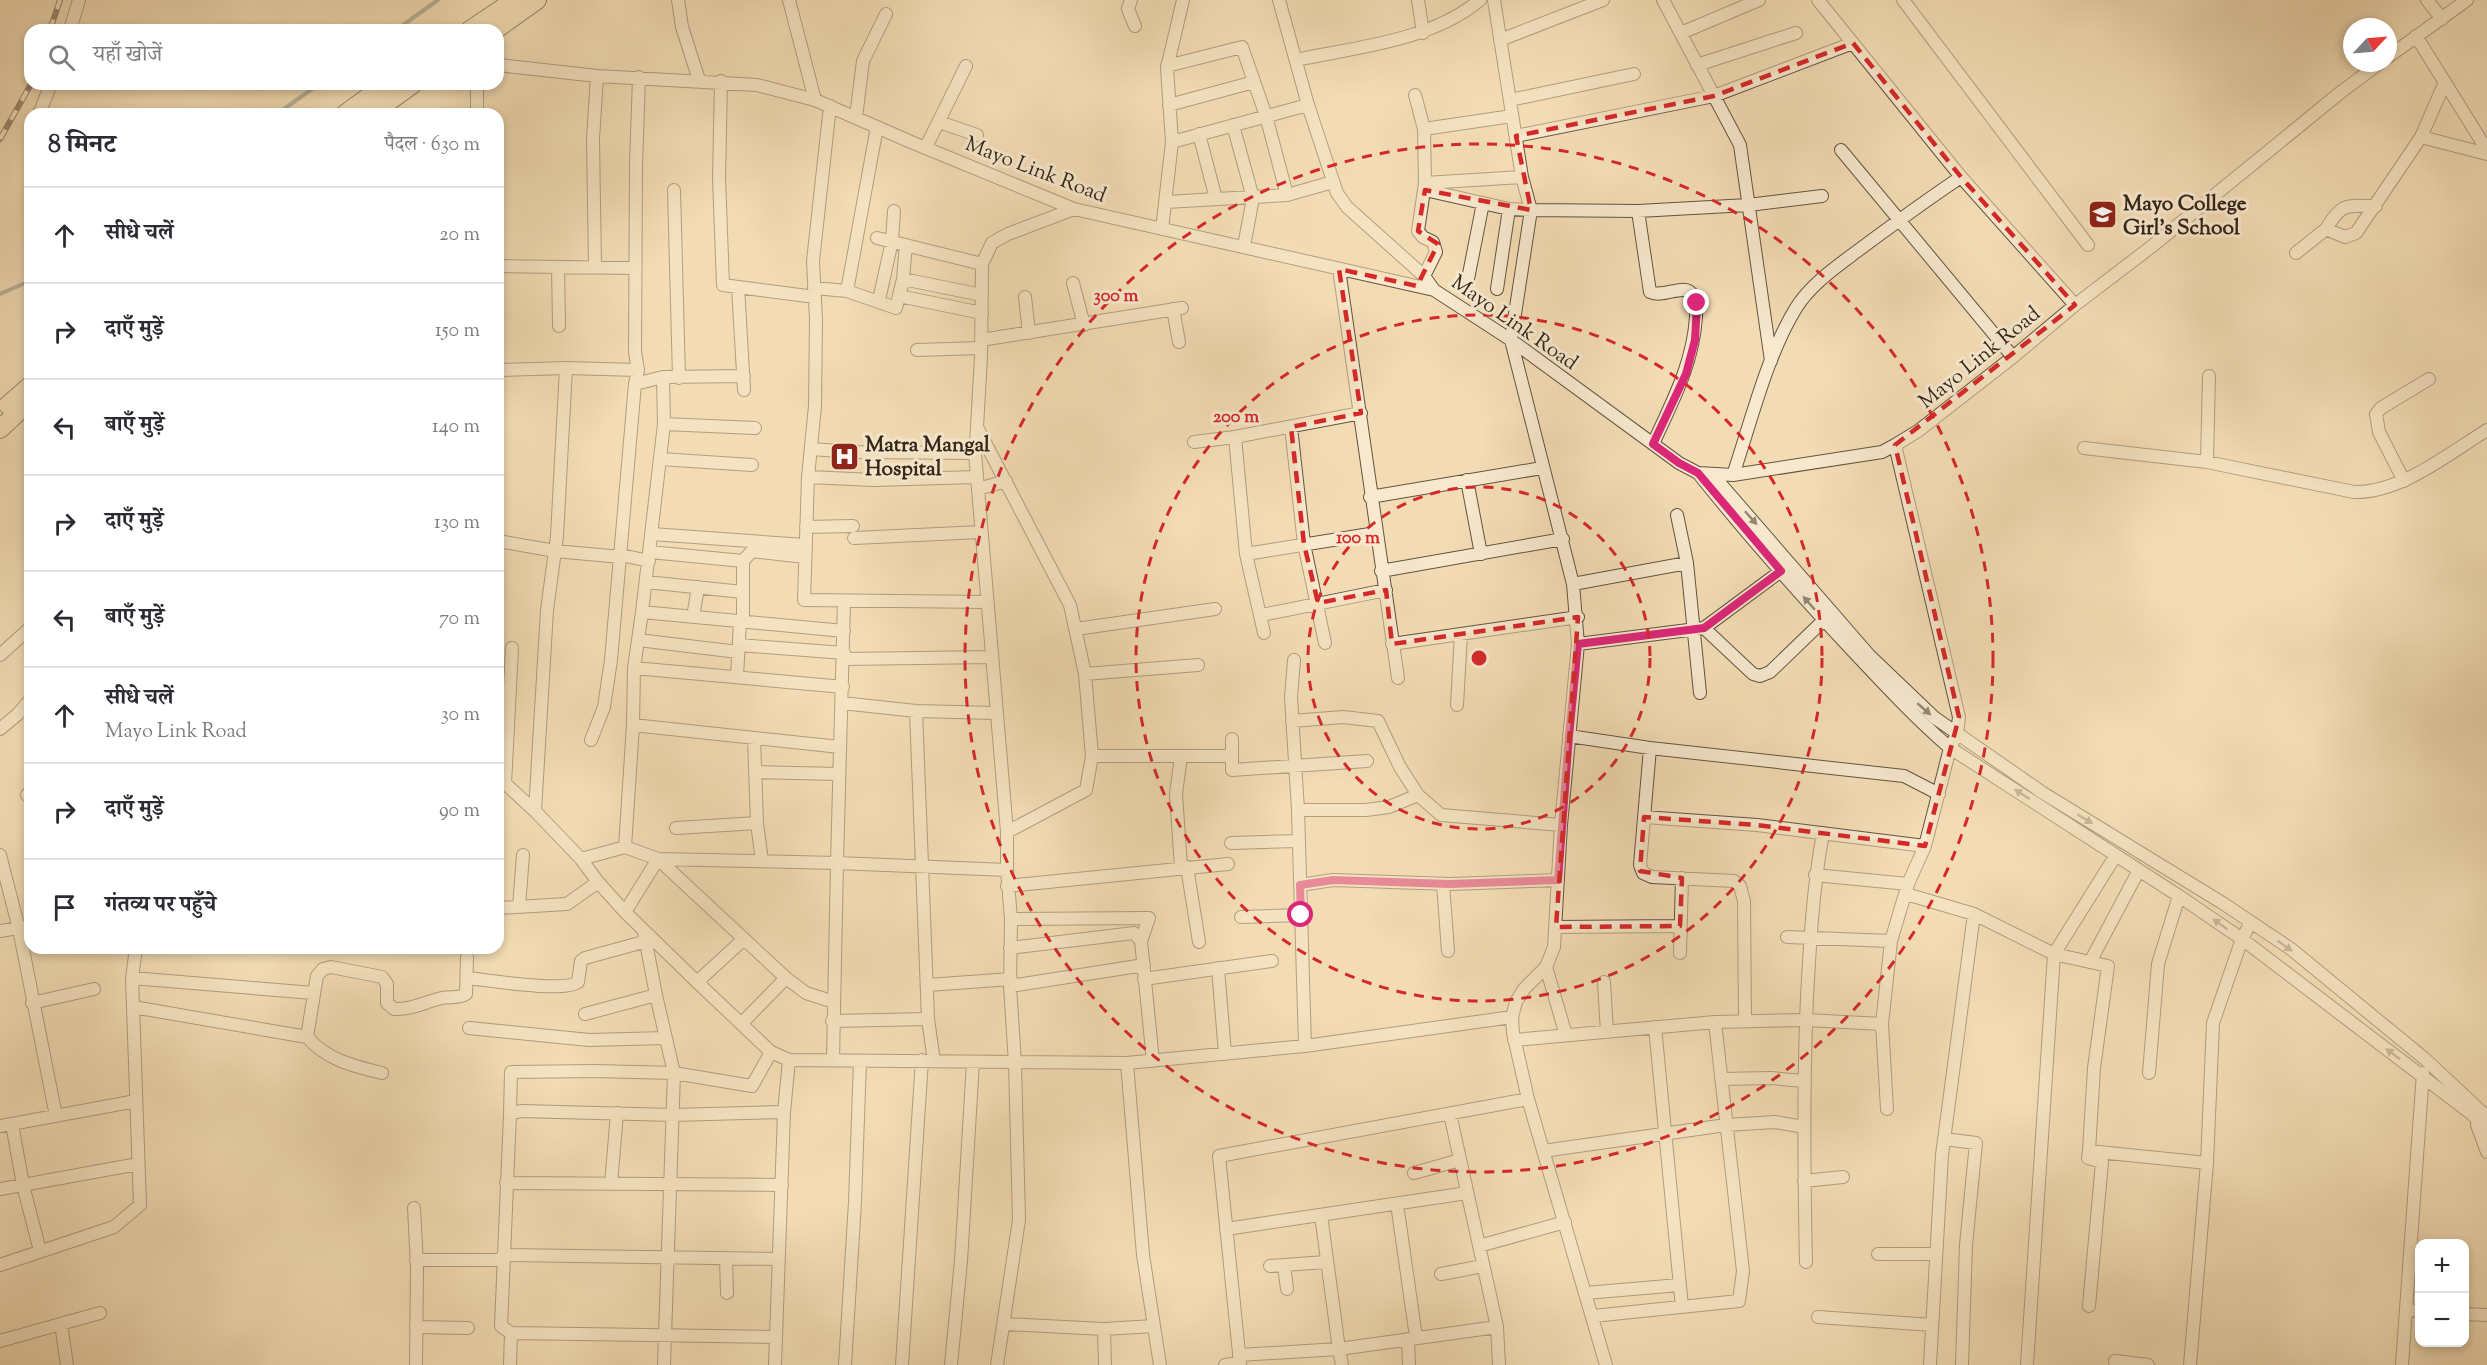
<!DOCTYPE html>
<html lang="hi">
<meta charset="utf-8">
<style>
body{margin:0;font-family:"Sorts Mill Goudy","Noto Serif Devanagari",serif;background:#f2f2f3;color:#2b2b33}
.controls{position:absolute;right:18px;bottom:18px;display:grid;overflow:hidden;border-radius:12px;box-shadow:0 3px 9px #0003}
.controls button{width:54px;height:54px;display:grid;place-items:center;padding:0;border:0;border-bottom:2px solid #e1e1e2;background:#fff;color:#2b2b33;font:30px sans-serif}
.compass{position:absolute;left:2343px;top:18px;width:54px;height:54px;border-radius:50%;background:#fff;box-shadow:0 3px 9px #0003;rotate:64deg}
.stop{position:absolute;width:18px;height:18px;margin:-14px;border:4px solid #db2777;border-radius:50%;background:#fff}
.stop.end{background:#db2777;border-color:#fff;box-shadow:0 2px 6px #0008}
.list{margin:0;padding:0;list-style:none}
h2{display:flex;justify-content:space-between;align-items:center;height:78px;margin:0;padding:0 24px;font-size:26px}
h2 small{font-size:20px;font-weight:400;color:#7c7c81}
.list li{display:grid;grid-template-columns:39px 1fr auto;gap:18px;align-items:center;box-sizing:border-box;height:96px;padding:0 24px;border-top:2px solid #e1e1e2}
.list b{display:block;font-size:22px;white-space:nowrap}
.list p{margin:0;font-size:20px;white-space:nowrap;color:#7c7c81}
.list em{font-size:20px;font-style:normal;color:#7c7c81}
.icon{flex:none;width:33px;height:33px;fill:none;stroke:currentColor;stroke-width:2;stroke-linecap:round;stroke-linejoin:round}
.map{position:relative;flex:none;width:2487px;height:1365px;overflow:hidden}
.search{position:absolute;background:#fff;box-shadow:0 3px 9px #0003;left:24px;top:24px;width:480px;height:66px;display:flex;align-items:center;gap:15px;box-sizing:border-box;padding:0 21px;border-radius:18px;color:#7c7c81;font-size:22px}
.panel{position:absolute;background:#fff;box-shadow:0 3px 9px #0003;left:24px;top:108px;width:480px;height:846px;border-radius:18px}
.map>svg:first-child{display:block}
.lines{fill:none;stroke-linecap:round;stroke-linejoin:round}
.stream{stroke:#717f72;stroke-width:4}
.minor-casing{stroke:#625440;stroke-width:14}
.highway-casing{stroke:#322619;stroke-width:20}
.minor{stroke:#f7e8ce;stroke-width:12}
.highway{stroke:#f3dcb4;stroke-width:18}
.rail-casing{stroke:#322619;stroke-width:6}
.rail{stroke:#f7e8ce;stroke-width:4;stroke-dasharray:11;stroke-linecap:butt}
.oneway{fill:#948774}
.route{stroke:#db2777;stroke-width:8}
.marked{fill:none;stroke:#d62828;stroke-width:4.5;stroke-dasharray:12 8;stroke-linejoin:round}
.ring{fill:none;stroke:#d62828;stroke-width:3;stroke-dasharray:10 8}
.labels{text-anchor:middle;stroke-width:6;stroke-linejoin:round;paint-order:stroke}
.street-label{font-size:21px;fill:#322619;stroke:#f7e8ce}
.poi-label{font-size:21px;font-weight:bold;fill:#322619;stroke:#f7e8ce;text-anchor:start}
.centre{fill:#d62828;stroke:#f7e8ce;stroke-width:3}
.ring-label{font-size:18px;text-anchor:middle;font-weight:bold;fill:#d62828;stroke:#f7e8ce;stroke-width:6;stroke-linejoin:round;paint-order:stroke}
</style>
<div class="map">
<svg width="2487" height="1365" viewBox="0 0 2487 1365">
<rect width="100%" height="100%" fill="#f3dcb4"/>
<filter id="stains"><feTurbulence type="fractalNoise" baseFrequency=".00333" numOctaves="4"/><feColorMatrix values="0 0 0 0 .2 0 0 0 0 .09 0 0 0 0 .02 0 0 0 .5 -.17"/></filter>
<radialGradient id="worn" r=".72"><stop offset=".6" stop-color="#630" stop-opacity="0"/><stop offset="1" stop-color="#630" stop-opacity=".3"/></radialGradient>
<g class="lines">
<path class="stream" d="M 396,30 L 438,0
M 277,114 L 319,84
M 0,294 L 30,281"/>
<defs>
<path id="minor" d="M 678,0 L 682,27 L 699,80
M 789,0 L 815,100
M 1131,0 L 1128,9 L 1135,26
M 1279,0 L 1308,105 L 1337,193 L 1347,207 L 1424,276 L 1434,290
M 1418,0 L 1423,33
M 1494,0 L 1522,177 L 1531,210 L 1511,340 L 1573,584 L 1578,644 L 1561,825 L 1554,947 L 1546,967 L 1524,989 L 1516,1002 L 1512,1017 L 1513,1033 L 1528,1099 L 1606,1365
M 1663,0 L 1740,145 L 1771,361
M 1818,0 L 1961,177 L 2075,305
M 1903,0 L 2088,245
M 2427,0 L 2442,19
M 70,30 L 79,0
M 1681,33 L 1759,0
M 2416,36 L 2487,150
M 1500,40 L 1603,0
M 2388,57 L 2467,0
M 1296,60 C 1357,47 1431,41 1480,0
M 498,65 L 597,76 L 757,85 L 815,100 L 911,142 L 1074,209 L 1434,290 L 1511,340 L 1679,463 L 1698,473 L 1733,475 L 1882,452 L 1895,445 L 1918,431 L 2013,357 L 2075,305 L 2151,247 L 2341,92 L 2380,63
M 1697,65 L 1796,33
M 1167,66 L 1242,47 L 1266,116 L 1287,195
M 721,81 L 719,178 L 723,285 L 815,297
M 477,84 L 477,114
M 1415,95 L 1424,129 L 1425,183 L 1418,231 L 1423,237 L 1433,242 L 1436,252 L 1424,276
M 1510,100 L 1634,74
M 1169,105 L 1254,82
M 830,106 L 813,261 L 816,319 L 815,406 L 808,477 L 804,600 L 986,602
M 39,114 L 51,84
M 856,117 L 863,61 L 886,14
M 939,122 L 977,135
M 1233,125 L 1253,198 L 1244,246
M 1424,129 L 1512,116
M 1199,134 L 1216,199
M 1516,136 L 1714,96 L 1853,43
M 2421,137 L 2487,154
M 1172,142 L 1308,105
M 926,147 L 966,66
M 1841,150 L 2013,357
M 1425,183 L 1522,177
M 674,190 L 679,378
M 1425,190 L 1509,209 L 1531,210 L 1638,211 L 1748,205 L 1822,196
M 1166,202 L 1287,195 L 1333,182
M 1638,211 L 1650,292 C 1662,298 1681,285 1690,292 C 1698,298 1696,308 1696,317 C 1693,364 1672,402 1653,444
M 1162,229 L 1172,142 L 1167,68 L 1183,0
M 2326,229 C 2342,202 2346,206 2376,206
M 877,238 L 982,264
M 2296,253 L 2326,229 L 2345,237 L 2356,233 L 2421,137 L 2445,82
M 498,266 L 635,268
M 558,267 L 559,326
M 595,267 L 593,139 L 597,76
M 1339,269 L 1398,678
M 903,279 L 982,295
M 1468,279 L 1483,203
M 1073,283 L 1084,325
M 738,287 L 744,390
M 814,288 L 847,291 L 896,308 L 903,279 L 906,245
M 1497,289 L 1509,209
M 847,291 L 877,127
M 899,296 L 982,313
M 1025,297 L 1029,333
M 879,300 L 892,241 L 894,211
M 1173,309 L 1179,342
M 981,340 L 1182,308
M 917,350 L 981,348
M 498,370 L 566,368 L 638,370
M 635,384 L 663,377
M 664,424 L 755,428
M 1291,427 L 1304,544 L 1325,643
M 977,429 L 975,453 L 1007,832 L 1007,870
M 1235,437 L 1246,554 L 1264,633
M 1194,442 L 1235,437 L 1361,413
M 2084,448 L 2207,462 L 2354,492 C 2401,493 2448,454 2487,430
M 811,449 L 854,452 L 975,453
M 660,459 L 752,465
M 2207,462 L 2209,376
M 1698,473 C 1746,533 1797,591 1849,647 C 1882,682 1914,717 1950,748 L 2179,896 L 2242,939 L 2473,1115 L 2487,1133
M 1712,474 L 1869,655 L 1935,718 L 2043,793 L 2224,904 L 2291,949 L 2425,1059 L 2487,1117
M 1733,475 C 1751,422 1767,355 1796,308 C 1810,285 1836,267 1856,252 C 1891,226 1925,201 1961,177
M 808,477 L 874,480 L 977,477
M 1467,480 L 1481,554
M 2404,481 L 2379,432 L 2376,414 L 2381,408 L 2429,379
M 978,489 L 1006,481
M 1370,497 L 1542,468
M 1677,515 L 1687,563 L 1700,693
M 806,527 L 853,526
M 652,534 L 805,545
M 854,538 L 981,532
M 498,541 L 555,551 L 621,557
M 650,552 L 743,561 L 752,551 L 805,557
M 1246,554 L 1376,533
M 621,555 L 649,561
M 1381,571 L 1563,539
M 646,582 L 743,592
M 1573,584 L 1687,563
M 642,612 L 844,631
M 1262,615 L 1386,590
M 693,617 L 698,587
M 743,621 L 743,561
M 1704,628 L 1753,674 L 1760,676 L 1770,672 L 1824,620
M 1076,629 L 1215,609
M 638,640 L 738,652
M 1392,644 L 1578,617
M 1578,644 L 1704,628 L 1781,571
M 739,645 L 844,653
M 0,655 L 30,628
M 844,659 L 992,657
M 1294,660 L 1291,697 L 1298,810 L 1305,1046
M 634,668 L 843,687
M 1085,674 L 1198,665
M 737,677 L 740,621
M 842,703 L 916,711 L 996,713
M 1457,705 L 1461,634
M 916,711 L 928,1019 L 934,1061
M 1292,721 L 1343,717 L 1378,721 L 1400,767 L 1418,795 L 1441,815 L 1561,825
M 633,725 L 840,747
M 0,729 L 18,714 L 30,700
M 1569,736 L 1650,748 L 1904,776 L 1939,794
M 754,738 L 757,823 L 762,861
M 1232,739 L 1232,770 L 1367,761
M 591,740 L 604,707 L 611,660 L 635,384 L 638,370 L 635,352 L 636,165 L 639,77
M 1650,748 L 1640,865 L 1643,873 L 1652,877 L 1734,881 L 1740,886 L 1744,901 L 1745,1021
M 1092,756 L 1232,756
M 755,772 L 839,774
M 498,777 L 535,811 L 581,859 L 598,882 L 625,912 L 697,982 L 771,1052 L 789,1060 L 1127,1063 L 1305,1046 L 1512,1017
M 505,784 L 512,648
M 27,795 L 30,792
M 1298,810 L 1366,810 L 1389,807 L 1418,795
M 535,811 L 547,610 L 557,536 L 566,368
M 1644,817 L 1757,825 L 1925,846
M 676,828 L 757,823
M 1007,832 L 1086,790 L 1092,756 L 1085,674 L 1070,605 L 977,427 L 981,357 L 982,264 L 992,243 L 1008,234 L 1074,209
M 1231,843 L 1298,841
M 0,855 L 19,929 L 56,1116
M 581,859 L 625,847
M 1187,867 L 1199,942
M 1181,868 L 1176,794 L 1181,756
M 1815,875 L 1908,884
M 1443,884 L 1448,951
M 1300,885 L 1333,880 L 1450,884 L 1558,880
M 1007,886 L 1228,864
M 1906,894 L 1974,914
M 519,907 L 523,855
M 498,908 L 567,904 L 598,882
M 625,912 L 658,859 L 625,847 L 633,725 L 634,668 L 642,612 L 664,424 L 663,377 L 744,376
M 1241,917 L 1301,915
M 1011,919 L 1149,918 L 1141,941
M 1556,927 L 1680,926
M 0,931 L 30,926
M 644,932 L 656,995 L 674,1073 L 664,1365
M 1787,937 L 1891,941
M 1010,948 L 1134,933 L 1141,941 L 1153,1061
M 1680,953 L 1682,878
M 2090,962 L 2139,870
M 1546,967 L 1566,1035
M 1218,968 L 1225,1054
M 132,978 L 313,993
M 467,978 C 488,980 564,993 578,982 L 581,961 L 585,958 L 647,941
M 1144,979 L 1272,961
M 697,982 L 744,939
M 1604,982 L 1607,1032
M 928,985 L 1011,979
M 1010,986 L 1144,965
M 834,1002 L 806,993 L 786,978 L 658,859 L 837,863 L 844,601
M 32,1003 L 94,989
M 133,1007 L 307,1037 C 327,1060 353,1066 382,1073
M 585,1014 L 656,995
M 832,1021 L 928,1019
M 741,1024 L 786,978
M 1655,1027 L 1682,1307
M 469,1028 L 589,1040 L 666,1038
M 307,1037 L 317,976 L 323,969 L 331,967 L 382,977 L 387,984 L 387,1003 L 394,1009 C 411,1010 425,1002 442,998 C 450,996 458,999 466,994 L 467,957
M 1514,1040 L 1715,1022
M 833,1060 L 837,863 L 1007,870 L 1011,919 L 1010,986 L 1015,1063 L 1019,1220 L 997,1365
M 1127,1063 L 1143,1255 L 1160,1365
M 2149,1073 L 2158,964 L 2179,896
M 1721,1079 L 1771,1078 L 1803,1081
M 1887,1109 L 1882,1024 L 1891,941 L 1908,884 L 1925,846 L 1950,748 L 1957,734 L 1959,717 L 1895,445
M 510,1114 L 511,1072 L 594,1071 L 674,1073 L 752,1086 L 771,1052
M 1450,1114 L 1497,1327 L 1499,1365
M 12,1124 L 23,1185 L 40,1251
M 2477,1125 L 2487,1152
M 0,1126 L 136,1101
M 1944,1139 L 1976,1143 L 1966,1245 L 1962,1365
M 1543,1151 L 1726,1125 L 1775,1122 L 1804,1127
M 2089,1151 L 2207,1163
M 1414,1173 L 1460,1160
M 1804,1181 L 1843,1177
M 506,1183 L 782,1185
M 611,1184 L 617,1113
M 0,1189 L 138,1164
M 1397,1204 L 1416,1337
M 414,1208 L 417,1267 L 416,1365
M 1226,1229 L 1467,1193
M 1479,1246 L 1565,1222
M 1878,1254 L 1936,1254
M 503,1255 L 779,1259
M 726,1258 L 727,1293
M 416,1260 L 503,1260
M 1806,1262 C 1804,1173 1803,1085 1807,997 C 1810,942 1813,887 1823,833
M 0,1265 L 114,1227 L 140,1205 L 133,1007 L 132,978 L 136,948
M 1284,1265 L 1287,1289
M 1270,1266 L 1326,1262
M 1441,1274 L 1483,1266
M 1586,1293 L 1679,1285
M 2406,1310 L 2420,1311
M 2464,1314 L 2487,1315
M 1593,1316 L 1739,1301 L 1743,1271 L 1715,1022 L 1806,1020 L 1882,1024
M 1818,1317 L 1932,1325
M 61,1324 L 67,1365
M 1005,1324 L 1104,1329 L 1154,1326
M 416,1327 L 468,1328
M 1104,1329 L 1105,1365
M 511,1333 L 776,1337
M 1408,1339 L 1409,1365
M 0,1341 L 100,1313
M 1239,1355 L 1339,1349 L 1321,1215
M 2115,1361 L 2148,1365
M 510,1365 L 511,1333 L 501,1326 L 510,1114 L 521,1111 L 673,1115 L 784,1112
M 775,1365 L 784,1112 L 789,1060
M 845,1365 L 855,1202 L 860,1061
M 902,1365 L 922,1060
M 951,1365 L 961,1261 L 973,1062
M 1225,1365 L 1240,1363 L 1219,1156 L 1528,1099
M 1342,1365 L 1339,1349 L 1497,1327
M 1930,1365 L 1942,1155 L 1974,914 L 2054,954 L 2108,966 L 2094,1068 L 2089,1151 L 2088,1158 L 2102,1162 L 2089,1306
M 2027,1365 L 2054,954 L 2116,855
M 2190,1365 L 2207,1163 L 2213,1023 L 2242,939 L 2251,922
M 2402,1365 L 2423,1073"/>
<path id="highway" d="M 470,30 L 515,0
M 495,30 L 537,0
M 345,114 L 386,84
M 371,114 L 413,84
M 8,405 L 30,386
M 0,429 L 30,401"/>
</defs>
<use href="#minor" class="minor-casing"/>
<use href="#highway" class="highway-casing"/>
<use href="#minor" class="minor"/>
<use href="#highway" class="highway"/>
<defs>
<path id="rail" d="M 50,30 L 60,0
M 0,139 L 31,84"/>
</defs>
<use href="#rail" class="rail-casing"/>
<use href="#rail" class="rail"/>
</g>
<defs><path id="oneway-solid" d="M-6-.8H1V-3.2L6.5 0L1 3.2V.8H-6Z" transform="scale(1.5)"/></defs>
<g class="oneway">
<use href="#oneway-solid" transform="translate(1751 518) rotate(48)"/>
<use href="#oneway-solid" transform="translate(1809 603) rotate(-131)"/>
<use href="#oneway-solid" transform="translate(1924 709) rotate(41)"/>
<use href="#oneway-solid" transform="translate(2022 794) rotate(-147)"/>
<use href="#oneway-solid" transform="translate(2085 819) rotate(31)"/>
<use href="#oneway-solid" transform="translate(2220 924) rotate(-145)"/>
<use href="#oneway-solid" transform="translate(2285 946) rotate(35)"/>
<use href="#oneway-solid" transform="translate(2393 1054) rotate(-143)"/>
</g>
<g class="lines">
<path class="route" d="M 1301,915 L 1300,885 L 1333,880 L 1450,884 L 1558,880 L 1569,736 L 1578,644 L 1704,628 L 1781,571 L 1698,473 L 1679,463 L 1653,444 L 1686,374 L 1695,340 L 1697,303"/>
</g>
<path d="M0 0H2487V1365H0ZM 1853,43 L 1961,177 L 2075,305 L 1895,445 L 1959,717 L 1925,846 L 1757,825 L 1644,817 L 1640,871 L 1682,878 L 1680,926 L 1556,927 L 1578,617 L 1392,644 L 1386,590 L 1318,603 L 1304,544 L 1291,427 L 1361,413 L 1339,269 L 1417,286 L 1438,244 L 1418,231 L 1425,190 L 1531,210 L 1516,136 L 1714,96 Z" fill="#f3dcb4" fill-opacity=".55" fill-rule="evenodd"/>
<path class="marked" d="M 1853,43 L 1961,177 L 2075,305 L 1895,445 L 1959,717 L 1925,846 L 1757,825 L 1644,817 L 1640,871 L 1682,878 L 1680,926 L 1556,927 L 1578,617 L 1392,644 L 1386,590 L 1318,603 L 1304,544 L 1291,427 L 1361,413 L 1339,269 L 1417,286 L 1438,244 L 1418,231 L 1425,190 L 1531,210 L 1516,136 L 1714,96 Z"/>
<g class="ring">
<circle cx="1479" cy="658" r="171"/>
<circle cx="1479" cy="658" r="343"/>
<circle cx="1479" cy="658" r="514"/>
</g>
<defs>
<symbol id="school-square" viewBox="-11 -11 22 22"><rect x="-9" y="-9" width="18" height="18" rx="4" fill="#8f2418" stroke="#f7e8ce"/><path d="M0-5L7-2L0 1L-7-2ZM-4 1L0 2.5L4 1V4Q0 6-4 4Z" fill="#fff"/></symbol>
<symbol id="hospital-square" viewBox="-11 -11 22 22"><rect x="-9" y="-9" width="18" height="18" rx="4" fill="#8f2418" stroke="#f7e8ce"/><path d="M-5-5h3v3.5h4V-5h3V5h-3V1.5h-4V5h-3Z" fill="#fff"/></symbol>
</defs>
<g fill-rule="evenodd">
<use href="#school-square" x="2086" y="198" width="33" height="33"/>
<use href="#hospital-square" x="828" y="440" width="33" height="33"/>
</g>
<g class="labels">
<g class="street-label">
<text transform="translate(1036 169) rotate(21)" y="7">Mayo Link Road</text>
<text transform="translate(1515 322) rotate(35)" y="7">Mayo Link Road</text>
<text transform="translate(1979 357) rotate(-39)" y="7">Mayo Link Road</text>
</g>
<g class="poi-label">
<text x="2123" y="210">Mayo College<tspan x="2123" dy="24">Girl's School</tspan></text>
<text x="865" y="451">Matra Mangal<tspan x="865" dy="24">Hospital</tspan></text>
</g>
</g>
<circle cx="1479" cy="658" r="9" class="centre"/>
<g class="ring-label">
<text x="1116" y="301">300 m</text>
<text x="1236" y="422">200 m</text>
<text x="1358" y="543">100 m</text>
</g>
<rect width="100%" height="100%" filter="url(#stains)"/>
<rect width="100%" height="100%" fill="url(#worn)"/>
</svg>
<div class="controls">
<button>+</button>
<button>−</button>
</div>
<svg class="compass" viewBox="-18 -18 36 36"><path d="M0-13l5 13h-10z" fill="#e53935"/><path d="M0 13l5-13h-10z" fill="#7c7c81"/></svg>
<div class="stop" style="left:1301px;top:915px"></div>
<div class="stop end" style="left:1697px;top:303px"></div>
<div class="search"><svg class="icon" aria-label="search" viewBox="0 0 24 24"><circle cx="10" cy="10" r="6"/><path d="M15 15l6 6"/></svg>यहाँ खोजें</div>
<section class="panel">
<h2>8 मिनट<small>पैदल · 630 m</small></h2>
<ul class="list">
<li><svg class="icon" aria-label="ahead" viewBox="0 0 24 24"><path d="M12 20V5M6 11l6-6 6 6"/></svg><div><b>सीधे चलें</b></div><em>20 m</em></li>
<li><svg class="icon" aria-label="right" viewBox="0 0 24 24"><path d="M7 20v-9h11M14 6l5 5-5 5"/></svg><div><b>दाएँ मुड़ें</b></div><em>150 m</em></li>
<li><svg class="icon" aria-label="left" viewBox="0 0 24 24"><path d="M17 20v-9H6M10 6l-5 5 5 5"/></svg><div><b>बाएँ मुड़ें</b></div><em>140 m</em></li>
<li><svg class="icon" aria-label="right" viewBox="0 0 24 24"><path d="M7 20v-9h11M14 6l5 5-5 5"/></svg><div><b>दाएँ मुड़ें</b></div><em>130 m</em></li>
<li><svg class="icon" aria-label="left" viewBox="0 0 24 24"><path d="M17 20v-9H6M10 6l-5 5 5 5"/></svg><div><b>बाएँ मुड़ें</b></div><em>70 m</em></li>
<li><svg class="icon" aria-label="ahead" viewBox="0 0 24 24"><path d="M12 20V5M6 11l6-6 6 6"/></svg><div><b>सीधे चलें</b><p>Mayo Link Road</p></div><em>30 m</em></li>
<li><svg class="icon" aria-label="right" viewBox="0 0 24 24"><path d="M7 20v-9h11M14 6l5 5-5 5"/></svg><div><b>दाएँ मुड़ें</b></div><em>90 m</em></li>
<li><svg class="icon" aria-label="arrive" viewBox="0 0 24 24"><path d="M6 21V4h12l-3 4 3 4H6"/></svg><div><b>गंतव्य पर पहुँचे</b></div></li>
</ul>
</section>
</div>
